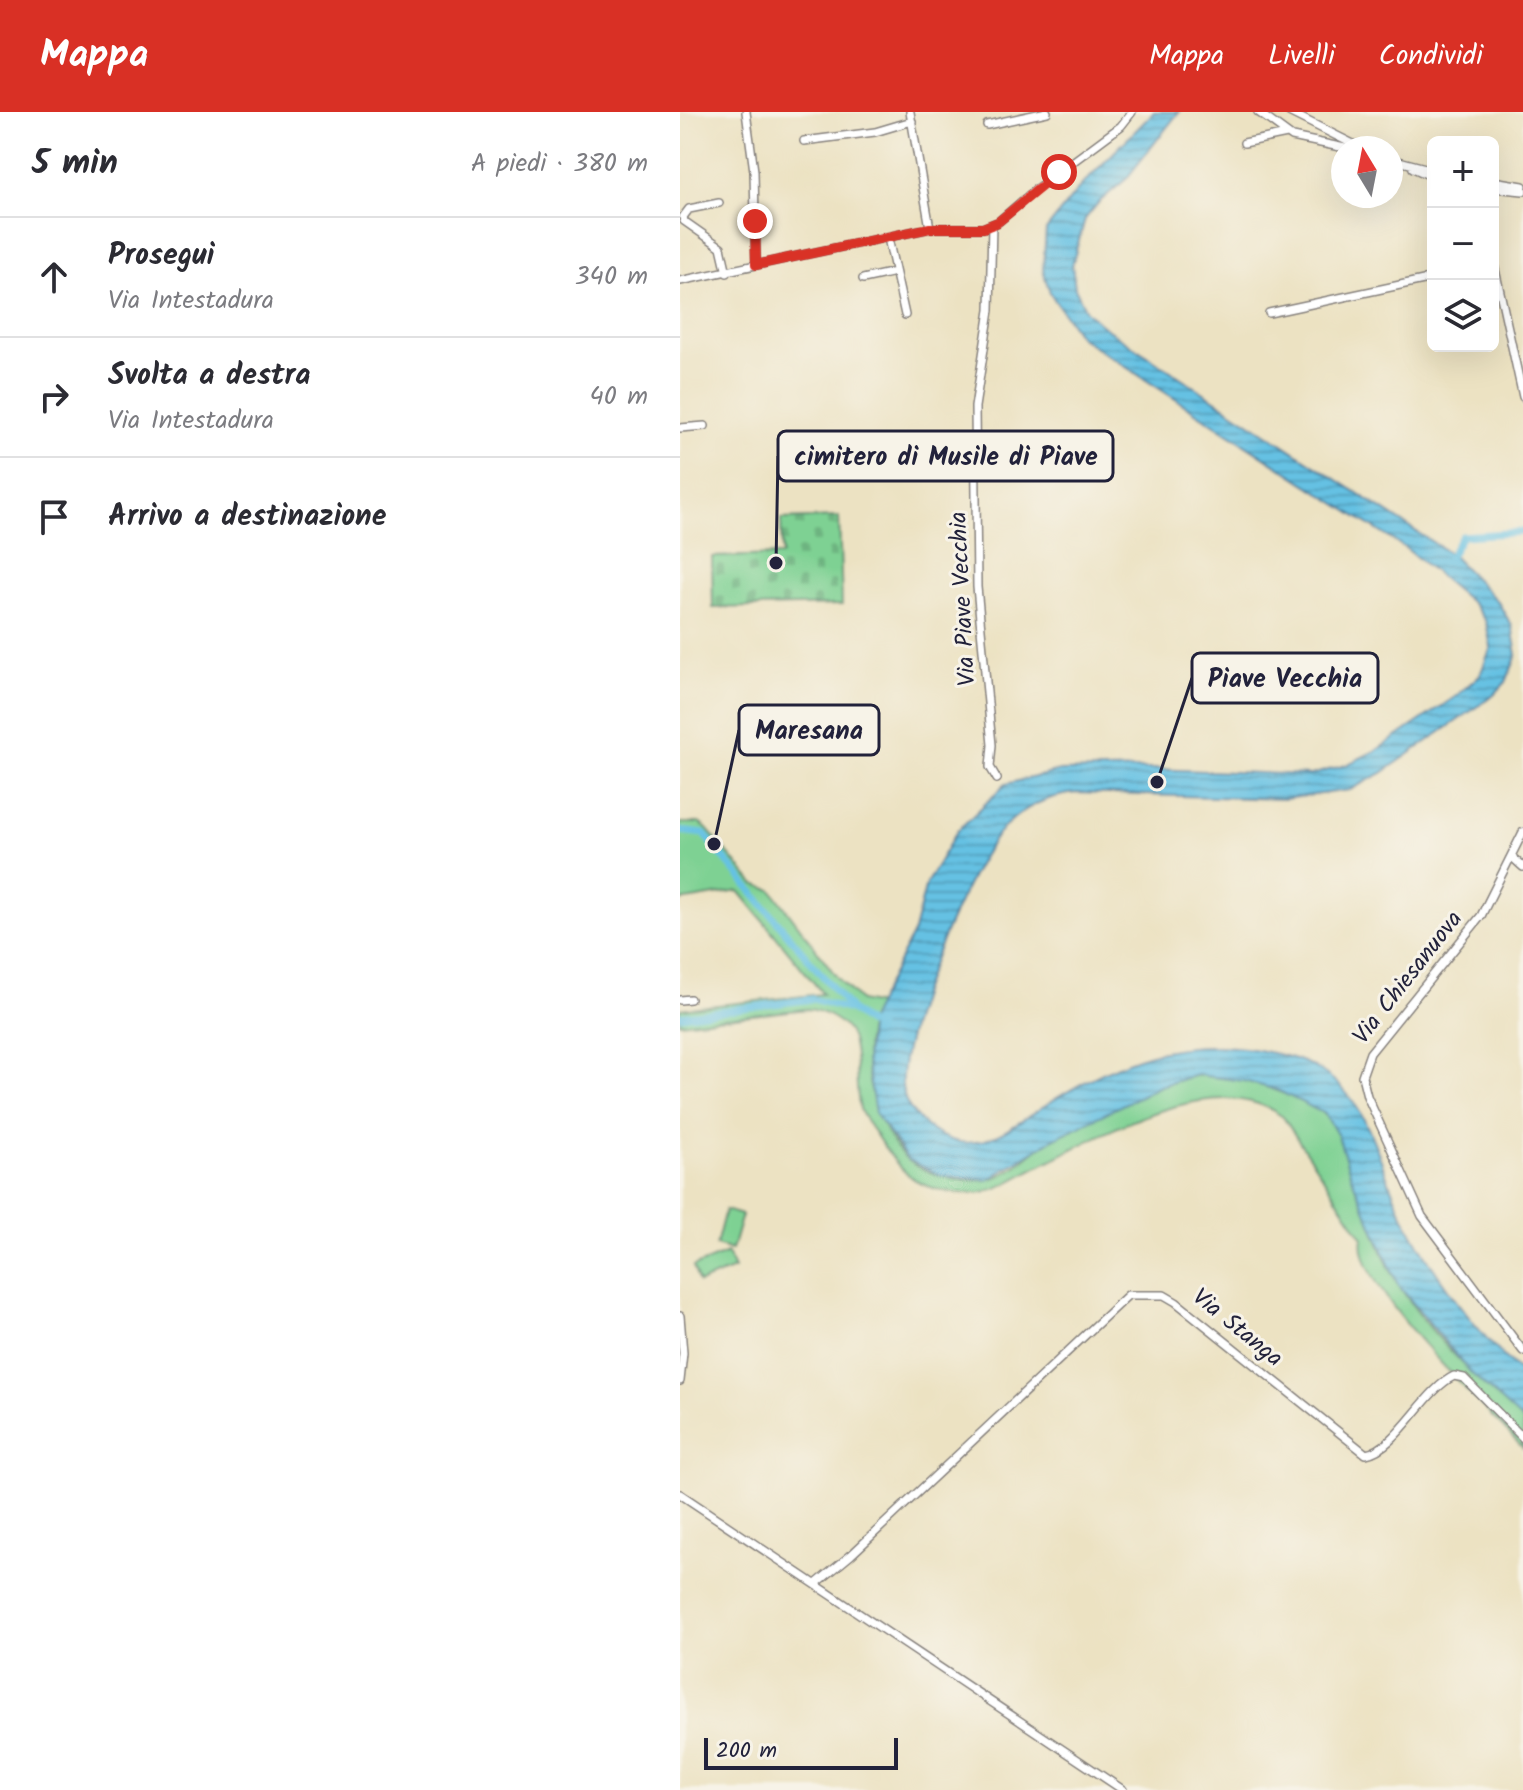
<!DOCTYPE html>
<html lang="it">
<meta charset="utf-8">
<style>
body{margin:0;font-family:Kalam,sans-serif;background:#f7f7f7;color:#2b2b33}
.controls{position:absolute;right:24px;top:24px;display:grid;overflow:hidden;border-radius:12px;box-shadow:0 8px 32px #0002}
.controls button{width:72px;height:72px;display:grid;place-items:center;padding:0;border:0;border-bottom:2px solid #e1e1e2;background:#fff;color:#2b2b33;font:40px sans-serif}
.compass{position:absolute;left:651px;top:24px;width:72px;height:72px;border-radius:50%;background:#fff;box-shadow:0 8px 32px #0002;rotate:350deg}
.scale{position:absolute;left:24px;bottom:20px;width:194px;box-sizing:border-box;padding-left:8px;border:4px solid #22223b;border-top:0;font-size:22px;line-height:28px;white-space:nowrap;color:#22223b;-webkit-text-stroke:6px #f7f3e8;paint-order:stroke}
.stop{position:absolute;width:24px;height:24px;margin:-18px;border:6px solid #d93025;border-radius:50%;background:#fff}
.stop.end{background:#d93025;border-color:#fff;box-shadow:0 2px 8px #0008}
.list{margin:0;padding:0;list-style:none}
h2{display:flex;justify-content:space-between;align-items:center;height:104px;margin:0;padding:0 32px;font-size:34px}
h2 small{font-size:26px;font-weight:400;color:#7c7c81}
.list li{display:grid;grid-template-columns:52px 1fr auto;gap:24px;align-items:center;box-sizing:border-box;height:120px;padding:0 32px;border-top:2px solid #e1e1e2}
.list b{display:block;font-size:30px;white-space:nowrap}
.list p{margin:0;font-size:26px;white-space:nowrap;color:#7c7c81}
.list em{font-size:26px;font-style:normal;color:#7c7c81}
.icon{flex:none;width:44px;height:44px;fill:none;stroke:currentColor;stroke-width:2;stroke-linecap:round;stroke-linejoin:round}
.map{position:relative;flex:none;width:843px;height:1678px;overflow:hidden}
header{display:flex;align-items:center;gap:48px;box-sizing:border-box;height:112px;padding:0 40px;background:#d93025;color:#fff}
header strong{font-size:38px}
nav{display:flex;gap:44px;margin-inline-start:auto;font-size:28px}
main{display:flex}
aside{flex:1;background:#fff}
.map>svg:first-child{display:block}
.green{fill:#7ed193;stroke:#507a67;stroke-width:2}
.cemetery{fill:url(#cemetery-stones);stroke:#507a67;stroke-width:2}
.water{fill:url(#water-rules);stroke:#44728f;stroke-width:2}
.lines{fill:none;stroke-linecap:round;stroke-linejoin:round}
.canal{stroke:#65c1e3;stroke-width:7}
.minor-casing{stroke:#87827e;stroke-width:10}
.minor{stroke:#fff;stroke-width:7}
.route{stroke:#d93025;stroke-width:10}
.labels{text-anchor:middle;stroke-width:6;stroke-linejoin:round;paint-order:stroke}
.street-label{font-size:24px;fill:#22223b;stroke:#f7f3e8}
.leader{fill:none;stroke:#22223b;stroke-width:3}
.callout-dot{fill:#22223b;stroke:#f7f3e8;stroke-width:3}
.callout{fill:#f7f3e8;stroke:#22223b;stroke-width:3}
.callout-label{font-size:26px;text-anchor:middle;font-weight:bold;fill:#22223b}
</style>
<header>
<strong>Mappa</strong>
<nav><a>Mappa</a><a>Livelli</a><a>Condividi</a></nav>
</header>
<main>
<aside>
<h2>5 min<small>A piedi · 380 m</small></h2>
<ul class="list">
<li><svg class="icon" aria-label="ahead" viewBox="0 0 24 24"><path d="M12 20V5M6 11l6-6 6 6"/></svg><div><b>Prosegui</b><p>Via Intestadura</p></div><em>340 m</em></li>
<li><svg class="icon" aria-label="right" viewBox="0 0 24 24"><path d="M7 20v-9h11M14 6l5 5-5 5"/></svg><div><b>Svolta a destra</b><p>Via Intestadura</p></div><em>40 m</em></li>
<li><svg class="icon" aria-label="arrive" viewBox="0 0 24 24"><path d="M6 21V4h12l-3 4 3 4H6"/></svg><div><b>Arrivo a destinazione</b></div></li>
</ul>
</aside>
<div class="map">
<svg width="843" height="1678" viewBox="0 0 843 1678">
<defs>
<pattern id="cemetery-stones" width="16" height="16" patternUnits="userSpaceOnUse" patternTransform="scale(2)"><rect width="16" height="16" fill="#7ed193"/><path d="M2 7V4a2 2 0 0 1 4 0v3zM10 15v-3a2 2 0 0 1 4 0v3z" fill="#6db380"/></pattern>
<pattern id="water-rules" width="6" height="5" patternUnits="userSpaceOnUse" patternTransform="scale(2)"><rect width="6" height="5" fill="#65c1e3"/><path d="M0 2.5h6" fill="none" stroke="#539cb9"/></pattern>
</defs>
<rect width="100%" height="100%" fill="#f7f3e8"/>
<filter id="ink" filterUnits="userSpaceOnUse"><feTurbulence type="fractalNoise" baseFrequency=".0125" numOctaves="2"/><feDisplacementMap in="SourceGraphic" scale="16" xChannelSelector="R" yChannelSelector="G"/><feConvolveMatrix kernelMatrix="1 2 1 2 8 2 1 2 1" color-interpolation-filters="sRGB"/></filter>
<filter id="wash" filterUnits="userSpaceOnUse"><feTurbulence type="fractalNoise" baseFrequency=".006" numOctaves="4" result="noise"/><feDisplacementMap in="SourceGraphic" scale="32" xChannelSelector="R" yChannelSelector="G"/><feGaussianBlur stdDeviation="1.8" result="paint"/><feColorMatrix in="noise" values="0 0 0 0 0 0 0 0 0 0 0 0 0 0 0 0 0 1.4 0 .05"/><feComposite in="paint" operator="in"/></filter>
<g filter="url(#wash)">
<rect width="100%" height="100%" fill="#ece2c2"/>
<path class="green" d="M 0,711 L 19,711 L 26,716 L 74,772 L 92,778 L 157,865 L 180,889 L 199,893 C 171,932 193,1017 228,1048 C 245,1063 288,1072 309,1067 C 332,1062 351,1040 370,1028 C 406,1007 474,971 514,964 C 549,957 611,982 641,1000 C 662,1013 663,1049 674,1070 C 691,1104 700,1143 720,1175 C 751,1224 796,1267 839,1304 L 843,1309 L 843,1336 C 810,1300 672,1173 683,1126 L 603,1005 C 537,955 423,1022 359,1054 C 332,1067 314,1084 281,1081 C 236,1078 219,1059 196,1023 C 191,1015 183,1006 180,997 C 174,974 179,947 171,925 C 166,910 142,898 127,897 L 0,911 L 0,897 L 143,882 L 59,779 L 0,789 Z
M 45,1098 L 62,1103 L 52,1138 L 36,1133 Z
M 47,1141 L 54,1157 L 19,1171 L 13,1155 Z"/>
<path class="cemetery" d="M 159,405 L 162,493 L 33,496 L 32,445 L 102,443 L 101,407 Z"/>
<path class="water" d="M 474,0 L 499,0 L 446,67 L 418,91 L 405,107 L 392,153 L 395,176 L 406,199 L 428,218 L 772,443 L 818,490 L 832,514 L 837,543 L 826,570 L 814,583 L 702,661 L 670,678 L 604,687 L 396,681 C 369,684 346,694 326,713 C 289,748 212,932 223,980 C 228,1004 256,1026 279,1030 C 312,1036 345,1005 372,989 C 440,947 496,924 578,938 C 599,942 622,947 641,959 C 694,992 698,1057 726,1109 C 755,1164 796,1221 843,1263 L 843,1309 L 791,1261 L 718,1173 L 672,1067 L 658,1024 L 645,1002 L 597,978 L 564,969 L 517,963 L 480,974 L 371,1028 L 308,1068 L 262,1064 L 228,1048 L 195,1001 L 186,948 L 190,906 L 234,819 L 246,772 L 277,719 L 326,672 L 380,659 L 471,657 L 631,663 L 666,653 L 697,638 L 775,585 L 800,563 L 811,535 L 806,510 L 793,492 L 728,438 L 400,225 L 370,181 L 363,158 L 366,118 L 400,75 Z"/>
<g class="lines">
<path class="canal" d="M 767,449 L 782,424 L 843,420
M 0,719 L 24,722 L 172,899
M 0,904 L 133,887 L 172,899 L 187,911 L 198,914"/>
</g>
</g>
<g filter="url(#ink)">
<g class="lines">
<defs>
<path id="minor" d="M 66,0 L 74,59 L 76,153
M 230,0 L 250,116
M 578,0 L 612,25 L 665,36
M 609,0 L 681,36
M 307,13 L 367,0
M 124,29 L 195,20 L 232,9
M 564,31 L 607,22
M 711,47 L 753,58
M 733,56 L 753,65
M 813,69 L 843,74
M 813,76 L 843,79
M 39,91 L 9,97 L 3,105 L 4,109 L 41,135 L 47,161
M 312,113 L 310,198 L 295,295 L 297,475 L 312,633 L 310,655 L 317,667
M 208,126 L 225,203
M 813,148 L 843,285
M 183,167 L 215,160
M 0,169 L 250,116 L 303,116 L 318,110 L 356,77 L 441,14 L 452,0
M 589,201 L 753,166
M 0,316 L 25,314
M 843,720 L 801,804 L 690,941 L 682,964 L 687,984 L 742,1104 L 843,1239
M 832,745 L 843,755
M 0,888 L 10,887
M 0,1204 L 3,1241 L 0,1269
M 0,1382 L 443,1678
M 137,1471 L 171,1443 L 448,1183 L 484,1183 L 496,1190 L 686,1342 C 717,1337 744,1278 774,1264 L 784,1266 L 843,1326"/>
</defs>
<use href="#minor" class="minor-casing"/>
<use href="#minor" class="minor"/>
</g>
</g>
<g class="lines" filter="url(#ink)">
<path class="route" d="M 75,109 L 76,153 L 250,116 L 303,116 L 318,110 L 379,60"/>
</g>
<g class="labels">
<g class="street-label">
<text transform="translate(282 487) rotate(-93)" y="8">Via Piave Vecchia</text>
<text transform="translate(727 865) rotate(-52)" y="8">Via Chiesanuova</text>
<text transform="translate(558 1215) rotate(39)" y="8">Via Stanga</text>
</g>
</g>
<path class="leader" d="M96 451L98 344M477 670L512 566M34 732L59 618"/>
<g class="callout-dot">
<circle cx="96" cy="451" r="8"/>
<circle cx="477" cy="670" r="8"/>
<circle cx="34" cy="732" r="8"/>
</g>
<g class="callout">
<rect x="98" y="319" width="335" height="50" rx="8"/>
<rect x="512" y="541" width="186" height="50" rx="8"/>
<rect x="59" y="593" width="140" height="50" rx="8"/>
</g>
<g class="callout-label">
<text x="266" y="353">cimitero di Musile di Piave</text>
<text x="605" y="575">Piave Vecchia</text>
<text x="129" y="627">Maresana</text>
</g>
</svg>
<div class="controls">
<button>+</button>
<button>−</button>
<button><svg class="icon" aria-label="layers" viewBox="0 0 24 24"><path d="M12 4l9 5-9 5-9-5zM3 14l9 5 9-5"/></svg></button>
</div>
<svg class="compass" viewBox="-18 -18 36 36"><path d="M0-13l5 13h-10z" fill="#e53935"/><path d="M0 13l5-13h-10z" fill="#7c7c81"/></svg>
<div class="scale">200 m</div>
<div class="stop" style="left:379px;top:60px"></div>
<div class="stop end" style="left:75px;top:109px"></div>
</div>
</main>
